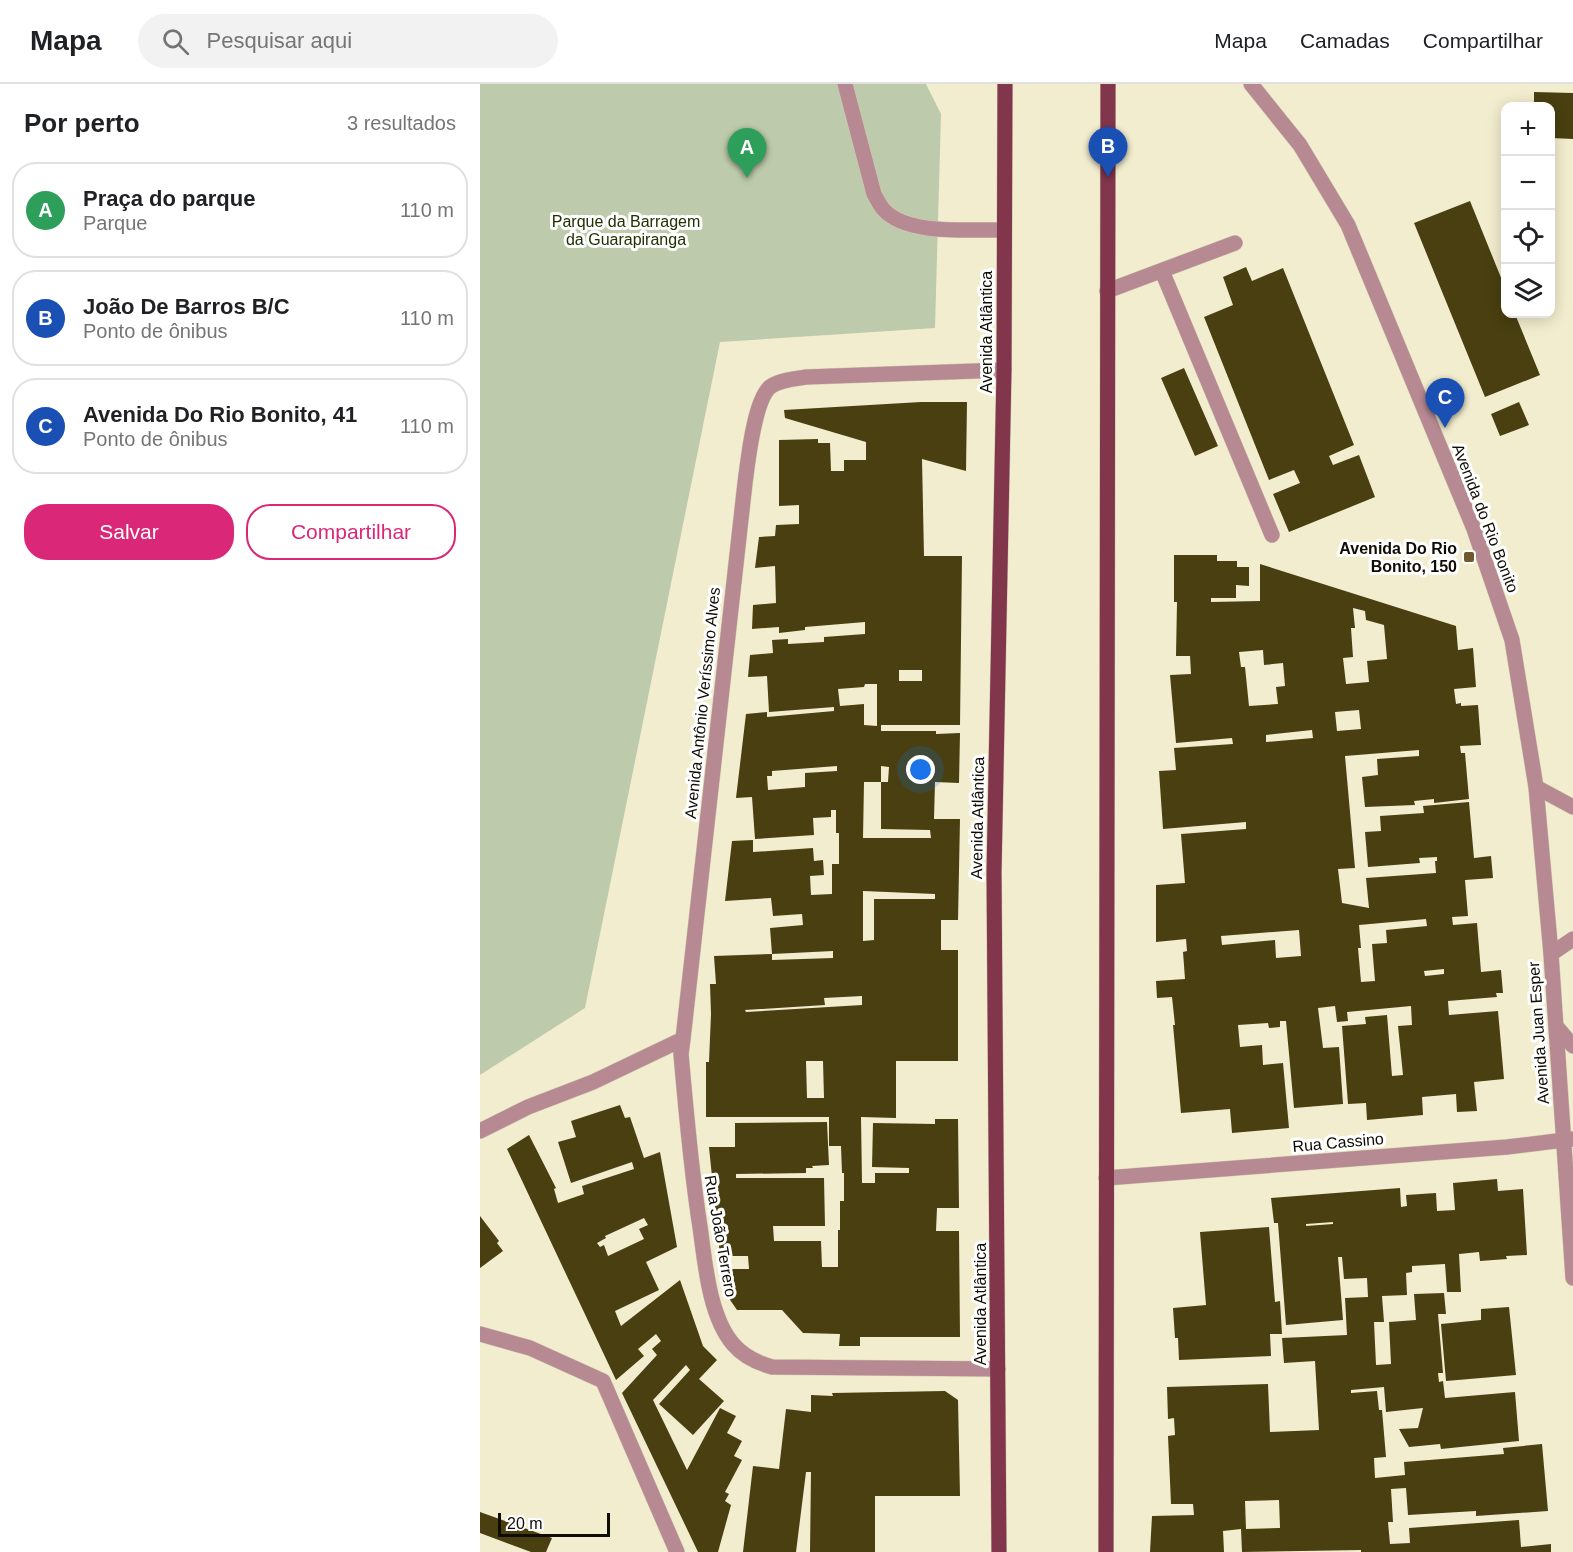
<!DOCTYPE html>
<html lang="pt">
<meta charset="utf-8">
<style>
body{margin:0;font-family:Helvetica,sans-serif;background:#f2f2f2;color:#202124}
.controls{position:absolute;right:18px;top:18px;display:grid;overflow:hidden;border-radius:12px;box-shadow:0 3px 15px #0003}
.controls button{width:54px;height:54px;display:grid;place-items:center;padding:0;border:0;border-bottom:2px solid #e0e0e0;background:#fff;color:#202124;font:30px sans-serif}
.scale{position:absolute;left:18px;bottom:15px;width:112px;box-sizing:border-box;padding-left:6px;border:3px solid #0f0c04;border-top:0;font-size:16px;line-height:21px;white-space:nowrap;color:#0f0c04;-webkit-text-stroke:4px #fff;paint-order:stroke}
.you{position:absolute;left:441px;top:686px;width:21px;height:21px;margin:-15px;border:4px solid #fff;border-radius:50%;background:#1a73e8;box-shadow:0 0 0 9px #1a73e833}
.badge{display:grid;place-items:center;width:39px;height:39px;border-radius:50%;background:#db2777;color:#fff;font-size:20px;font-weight:700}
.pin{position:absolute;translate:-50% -50px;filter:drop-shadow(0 2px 3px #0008)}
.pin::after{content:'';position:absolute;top:32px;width:21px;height:18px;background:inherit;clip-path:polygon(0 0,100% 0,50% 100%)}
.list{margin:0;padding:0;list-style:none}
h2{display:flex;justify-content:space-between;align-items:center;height:78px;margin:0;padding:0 24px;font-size:26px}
h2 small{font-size:20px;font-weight:400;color:#757577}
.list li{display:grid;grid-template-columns:39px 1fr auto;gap:18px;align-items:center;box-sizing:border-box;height:96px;margin:0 12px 12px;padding:0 12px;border:2px solid #e0e0e0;border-radius:24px}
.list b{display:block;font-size:22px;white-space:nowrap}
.list p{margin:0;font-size:20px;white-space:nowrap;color:#757577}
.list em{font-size:20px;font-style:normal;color:#757577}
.actions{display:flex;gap:12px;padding:18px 24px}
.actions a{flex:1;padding:14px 0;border:2px solid #db2777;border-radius:24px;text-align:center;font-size:21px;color:#db2777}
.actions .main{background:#db2777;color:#fff}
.icon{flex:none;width:33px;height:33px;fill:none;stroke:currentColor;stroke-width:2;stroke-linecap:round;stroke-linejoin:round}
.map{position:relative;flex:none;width:1093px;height:1468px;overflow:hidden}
header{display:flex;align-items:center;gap:36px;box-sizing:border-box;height:84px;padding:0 30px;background:#fff;border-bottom:2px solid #e0e0e0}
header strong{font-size:28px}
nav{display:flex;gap:33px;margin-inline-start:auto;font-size:21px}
.search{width:420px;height:54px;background:#f2f2f2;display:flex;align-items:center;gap:15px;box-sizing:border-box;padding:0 21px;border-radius:33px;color:#757577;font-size:22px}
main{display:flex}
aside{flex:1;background:#fff}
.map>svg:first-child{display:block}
.green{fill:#bdcbac}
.building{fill:#493f10;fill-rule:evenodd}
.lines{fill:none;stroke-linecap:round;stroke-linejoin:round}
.minor-casing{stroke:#cfc9af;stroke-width:16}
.major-casing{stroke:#cfc9af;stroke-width:16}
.minor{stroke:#b68993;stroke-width:15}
.major{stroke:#81364c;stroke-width:15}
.poi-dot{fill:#73562a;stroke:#fff;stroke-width:2}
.labels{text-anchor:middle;stroke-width:6;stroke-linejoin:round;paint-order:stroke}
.park-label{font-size:16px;fill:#213100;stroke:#fff}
.street-label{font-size:16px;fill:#0f0c04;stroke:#fff}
.poi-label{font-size:16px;font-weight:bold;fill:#0f0c04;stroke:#fff;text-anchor:end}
</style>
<header>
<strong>Mapa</strong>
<div class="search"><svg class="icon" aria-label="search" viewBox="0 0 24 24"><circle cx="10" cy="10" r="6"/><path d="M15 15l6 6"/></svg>Pesquisar aqui</div>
<nav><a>Mapa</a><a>Camadas</a><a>Compartilhar</a></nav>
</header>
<main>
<aside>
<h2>Por perto<small>3 resultados</small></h2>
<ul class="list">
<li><span class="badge" style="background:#2e9e5b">A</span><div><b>Praça do parque</b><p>Parque</p></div><em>110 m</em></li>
<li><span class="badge" style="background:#1a4fb4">B</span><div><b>João De Barros B/C</b><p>Ponto de ônibus</p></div><em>110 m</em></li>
<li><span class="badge" style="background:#1a4fb4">C</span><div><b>Avenida Do Rio Bonito, 41</b><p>Ponto de ônibus</p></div><em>110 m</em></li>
</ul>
<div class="actions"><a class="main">Salvar</a><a>Compartilhar</a></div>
</aside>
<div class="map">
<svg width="1093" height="1468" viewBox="0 0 1093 1468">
<rect width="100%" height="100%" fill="#f3edcf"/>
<path class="green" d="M 0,0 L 446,0 L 461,30 L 455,244 L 240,258 L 105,924 L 0,991 Z"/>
<path class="building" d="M 1054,8 L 1093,9 L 1093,55 L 1071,54 L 1071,22 L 1054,22 Z
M 990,117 L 1026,206 L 1026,230 L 1035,230 L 1060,291 L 1005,313 L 934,139 Z
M 766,183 L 772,197 L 803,184 L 874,361 L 849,372 L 853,381 L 879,371 L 895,413 L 809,448 L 793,410 L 820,399 L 814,386 L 789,396 L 724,233 L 753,221 L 743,193 Z
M 704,284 L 738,362 L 715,372 L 681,294 Z
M 441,318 L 487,318 L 486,387 L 442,375 L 444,472 L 482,472 L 480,641 L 401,641 L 401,647 L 456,647 L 456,650 L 480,649 L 479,699 L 455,698 L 454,735 L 480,735 L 478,836 L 461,836 L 461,866 L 478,866 L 478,977 L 416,977 L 416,1034 L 381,1033 L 382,1099 L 395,1099 L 395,1089 L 429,1089 L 429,1084 L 392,1083 L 393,1039 L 455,1040 L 455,1035 L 478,1035 L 479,1124 L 457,1124 L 456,1147 L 479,1147 L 480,1253 L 380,1253 L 380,1262 L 359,1262 L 360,1250 L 323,1249 L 302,1226 L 257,1226 L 246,1210 L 243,1185 L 269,1185 L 268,1172 L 240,1172 L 229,1063 L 255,1063 L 255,1039 L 347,1038 L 349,1081 L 332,1082 L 333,1084 L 326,1084 L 326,1089 L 256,1090 L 256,1094 L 344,1094 L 345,1142 L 293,1142 L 294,1157 L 341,1157 L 342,1183 L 358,1183 L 358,1146 L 360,1146 L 360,1117 L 364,1117 L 364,1089 L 362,1089 L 361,1062 L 349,1062 L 349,1033 L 226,1033 L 226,978 L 229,978 L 231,930 L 230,900 L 236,900 L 234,872 L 292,870 L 292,876 L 353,874 L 353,867 L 292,870 L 290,844 L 323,841 L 322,830 L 293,832 L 291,814 L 245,817 L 252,757 L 273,756 L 273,768 L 333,764 L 334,777 L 343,776 L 344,791 L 330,792 L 331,811 L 352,810 L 352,780 L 359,780 L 359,749 L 356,749 L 356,726 L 351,726 L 351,733 L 333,734 L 334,751 L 275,755 L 272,713 L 256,714 L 266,630 L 287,628 L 287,633 L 354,627 L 354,623 L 289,628 L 287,592 L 268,593 L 270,571 L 293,569 L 292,556 L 308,555 L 308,560 L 344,558 L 344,553 L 385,550 L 385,538 L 325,543 L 325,546 L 299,549 L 299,543 L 272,545 L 273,521 L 296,519 L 295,482 L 275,484 L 279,453 L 295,452 L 296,441 L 319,440 L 319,421 L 299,422 L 299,356 L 338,355 L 338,359 L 350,359 L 351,387 L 364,387 L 364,376 L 386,376 L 386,358 L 305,334 L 304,326 ZM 419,586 L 442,586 L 442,597 L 419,597 ZM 385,600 L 397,600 L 397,642 L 384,641 L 384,620 L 360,622 L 358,605 L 384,603 ZM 357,682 L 357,687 L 325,689 L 325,703 L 288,706 L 287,692 L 292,692 L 292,687 ZM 401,682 L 409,683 L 408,698 L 401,698 L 401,745 L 450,746 L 451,754 L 383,754 L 384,698 L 401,698 ZM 383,807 L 455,810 L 455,815 L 394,815 L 394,856 L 383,857 ZM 382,912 L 382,921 L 266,928 L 265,926 L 345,921 L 344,914 ZM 326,977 L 343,977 L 344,1014 L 327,1014 Z
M 1039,318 L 1049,341 L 1020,352 L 1011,330 Z
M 694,471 L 737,471 L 737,477 L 757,477 L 757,483 L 769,483 L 769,502 L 756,501 L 756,514 L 731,514 L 731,518 L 780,517 L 780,480 L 976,542 L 978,566 L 993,564 L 996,603 L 974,605 L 976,620 L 981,619 L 981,622 L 998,621 L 1001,661 L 980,662 L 981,669 L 985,669 L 989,715 L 954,719 L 954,715 L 934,717 L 935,721 L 885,723 L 882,693 L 898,691 L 897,675 L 939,672 L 939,666 L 865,672 L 875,784 L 858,785 L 862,819 L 889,824 L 886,794 L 956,789 L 955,777 L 957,777 L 957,773 L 939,774 L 940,779 L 888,783 L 885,748 L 901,747 L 900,732 L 944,729 L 943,722 L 989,718 L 994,774 L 1011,772 L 1013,794 L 985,796 L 988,832 L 972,833 L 973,841 L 997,839 L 1001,888 L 1021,886 L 1023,909 L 1016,909 L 1017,913 L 968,917 L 969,931 L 1018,927 L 1024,995 L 994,998 L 997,1027 L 977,1028 L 976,1010 L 942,1013 L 943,1031 L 887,1036 L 886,1019 L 868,1020 L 862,942 L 886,940 L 885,933 L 907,931 L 912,992 L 923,991 L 918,942 L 932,941 L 931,922 L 867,928 L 868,937 L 857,938 L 855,922 L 838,924 L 843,964 L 859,963 L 863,1020 L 814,1024 L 806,937 L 800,937 L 800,943 L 789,944 L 788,939 L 758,941 L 760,963 L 782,961 L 783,981 L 803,979 L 809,1044 L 752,1049 L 750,1025 L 701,1029 L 693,941 L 695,941 L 692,913 L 677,914 L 676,897 L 705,895 L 703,868 L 707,867 L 706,855 L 676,858 L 676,801 L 705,799 L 701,750 L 766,745 L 766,738 L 683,745 L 679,687 L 696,686 L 694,664 L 753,660 L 752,654 L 696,659 L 690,591 L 711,590 L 710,572 L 696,572 L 697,518 L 694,518 ZM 873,524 L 885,527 L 886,536 L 904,541 L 907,575 L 887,577 L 889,598 L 866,600 L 863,574 L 873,573 L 871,544 L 875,544 ZM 783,566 L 784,581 L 803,579 L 805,602 L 796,603 L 798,620 L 769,622 L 765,583 L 761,583 L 759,568 ZM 879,626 L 881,645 L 857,647 L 855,628 ZM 832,646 L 833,654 L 786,658 L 786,651 ZM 946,835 L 947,842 L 906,846 L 907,859 L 892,860 L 895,897 L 881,898 L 878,864 L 881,864 L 879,841 ZM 819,846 L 821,872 L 796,874 L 795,856 L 742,861 L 741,852 ZM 964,885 L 964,890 L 945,892 L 944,887 Z
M 140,1021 L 145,1034 L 150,1033 L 164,1074 L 180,1068 L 197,1163 L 166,1178 L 179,1206 L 135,1227 L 141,1242 L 200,1196 L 223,1262 L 237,1276 L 219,1295 L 244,1317 L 213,1351 L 179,1320 L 210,1286 L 206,1281 L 173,1316 L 207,1386 L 240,1324 L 256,1332 L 247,1349 L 262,1357 L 254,1372 L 262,1376 L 245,1408 L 249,1410 L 245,1417 L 251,1421 L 238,1468 L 218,1468 L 142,1309 L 177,1271 L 172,1265 L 181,1257 L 176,1250 L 158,1265 L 164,1272 L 136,1296 L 27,1065 L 49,1051 L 76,1104 L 74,1105 L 78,1119 L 104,1110 L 102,1102 L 154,1085 L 152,1078 L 91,1099 L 78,1058 L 96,1053 L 91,1037 ZM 164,1134 L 168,1141 L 159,1145 L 164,1155 L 128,1172 L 124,1161 L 120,1163 L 117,1159 L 126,1154 L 125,1152 Z
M 1017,1095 L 1018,1107 L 1043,1105 L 1047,1171 L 1026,1172 L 1027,1175 L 1000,1177 L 999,1168 L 979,1170 L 981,1208 L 967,1208 L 965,1180 L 932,1182 L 932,1188 L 926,1189 L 927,1211 L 902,1212 L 904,1238 L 894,1238 L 896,1281 L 911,1280 L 909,1238 L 936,1236 L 934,1210 L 964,1209 L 966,1230 L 958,1230 L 963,1289 L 958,1289 L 959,1298 L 963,1297 L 965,1314 L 1035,1308 L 1039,1357 L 961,1365 L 960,1360 L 929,1363 L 919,1345 L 938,1344 L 943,1324 L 906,1328 L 904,1303 L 871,1306 L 871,1309 L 897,1307 L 899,1326 L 902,1326 L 906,1373 L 894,1374 L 895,1394 L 925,1391 L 924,1378 L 1024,1370 L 1023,1364 L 1062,1360 L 1068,1427 L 996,1432 L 996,1427 L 928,1431 L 926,1404 L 911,1405 L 913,1438 L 908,1438 L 910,1460 L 930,1459 L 929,1444 L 1039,1436 L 1041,1463 L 1071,1460 L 1071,1468 L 881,1468 L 881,1466 L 762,1468 L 761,1445 L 743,1447 L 744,1468 L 670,1468 L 672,1432 L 714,1431 L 713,1420 L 691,1420 L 688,1352 L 695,1351 L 694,1334 L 688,1335 L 687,1303 L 788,1300 L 790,1348 L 839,1346 L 835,1277 L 804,1279 L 802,1254 L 867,1251 L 865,1214 L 888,1213 L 887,1194 L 864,1195 L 862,1173 L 858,1173 L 863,1236 L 806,1241 L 798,1139 L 794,1139 L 791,1114 L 920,1104 L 921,1123 L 927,1122 L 926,1111 L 956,1109 L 957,1127 L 975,1126 L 973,1099 ZM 853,1138 L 853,1140 L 826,1142 L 826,1140 ZM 799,1416 L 800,1444 L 766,1445 L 765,1417 Z
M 0,1132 L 19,1157 L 17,1159 L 23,1167 L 0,1184 Z
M 789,1143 L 795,1218 L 800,1217 L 802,1250 L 790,1250 L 791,1272 L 699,1276 L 698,1254 L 695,1254 L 693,1224 L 726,1221 L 720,1148 Z
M 1029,1223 L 1036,1291 L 966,1297 L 961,1240 L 1001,1236 L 1001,1225 Z
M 465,1307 L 478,1316 L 480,1412 L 395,1412 L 395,1468 L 330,1468 L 331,1388 L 326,1388 L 316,1468 L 263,1468 L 273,1382 L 299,1385 L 306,1325 L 331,1328 L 331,1311 L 353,1312 L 352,1309 Z
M 0,1428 L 72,1454 L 66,1468 L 51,1468 L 0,1449 Z"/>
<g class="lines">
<defs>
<path id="minor" d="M 365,0 L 394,110 C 397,115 400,122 404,126 C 428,152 491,145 524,146
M 771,0 L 820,61 L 868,141 L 994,445 L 1032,556 L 1056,703 L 1071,870 L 1093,1194
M 682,187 L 792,451
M 627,207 L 755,159
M 1056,703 L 1093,723
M 1071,870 L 1093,855
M 1076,942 L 1093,962
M 203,955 L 201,970 C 206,1028 211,1086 220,1143 C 225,1178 229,1232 253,1260 C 263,1272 278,1279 292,1283 L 518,1285
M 0,1047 L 48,1023 L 113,998 L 203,955 L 265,399 C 268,377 274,317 290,303 C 299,296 315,295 326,293 L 524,286
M 626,1094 L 1027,1063 L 1093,1055
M 0,1250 L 50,1264 L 123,1297 L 197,1468"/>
<path id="major" d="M 519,1468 L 514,788 L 524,286 L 525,0
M 626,1468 L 628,0"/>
</defs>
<use href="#minor" class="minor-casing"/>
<use href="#major" class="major-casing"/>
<use href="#minor" class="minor"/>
<use href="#major" class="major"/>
</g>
<rect class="poi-dot" x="983" y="467" width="12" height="12" rx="3"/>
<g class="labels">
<g class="park-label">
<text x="146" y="143">Parque da Barragem<tspan x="146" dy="18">da Guarapiranga</tspan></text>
</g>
<g class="street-label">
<text transform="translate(506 248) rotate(-90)" y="6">Avenida Atlântica</text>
<text transform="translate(1006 434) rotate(69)" y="6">Avenida do Rio Bonito</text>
<text transform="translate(222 619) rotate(-84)" y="6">Avenida Antônio Veríssimo Alves</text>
<text transform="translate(497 734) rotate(-89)" y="6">Avenida Atlântica</text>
<text transform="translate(1058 949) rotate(-94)" y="6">Avenida Juan Esper</text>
<text transform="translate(858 1058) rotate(-5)" y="6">Rua Cassino</text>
<text transform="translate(241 1152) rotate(80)" y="6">Rua João Terrero</text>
<text transform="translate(500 1220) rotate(-90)" y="6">Avenida Atlântica</text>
</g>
<g class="poi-label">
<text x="977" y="470">Avenida Do Rio<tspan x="977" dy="18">Bonito, 150</tspan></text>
</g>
</g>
</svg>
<div class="controls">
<button>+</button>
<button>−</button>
<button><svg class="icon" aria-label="locate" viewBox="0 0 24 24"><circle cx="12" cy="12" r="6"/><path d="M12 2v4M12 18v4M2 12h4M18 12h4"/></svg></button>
<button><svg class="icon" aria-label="layers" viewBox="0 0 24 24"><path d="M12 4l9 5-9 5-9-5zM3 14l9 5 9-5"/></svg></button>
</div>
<div class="scale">20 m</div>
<div class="you"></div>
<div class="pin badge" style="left:267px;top:94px;background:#2e9e5b">A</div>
<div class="pin badge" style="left:628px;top:93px;background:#1a4fb4">B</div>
<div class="pin badge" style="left:965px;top:344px;background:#1a4fb4">C</div>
</div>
</main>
